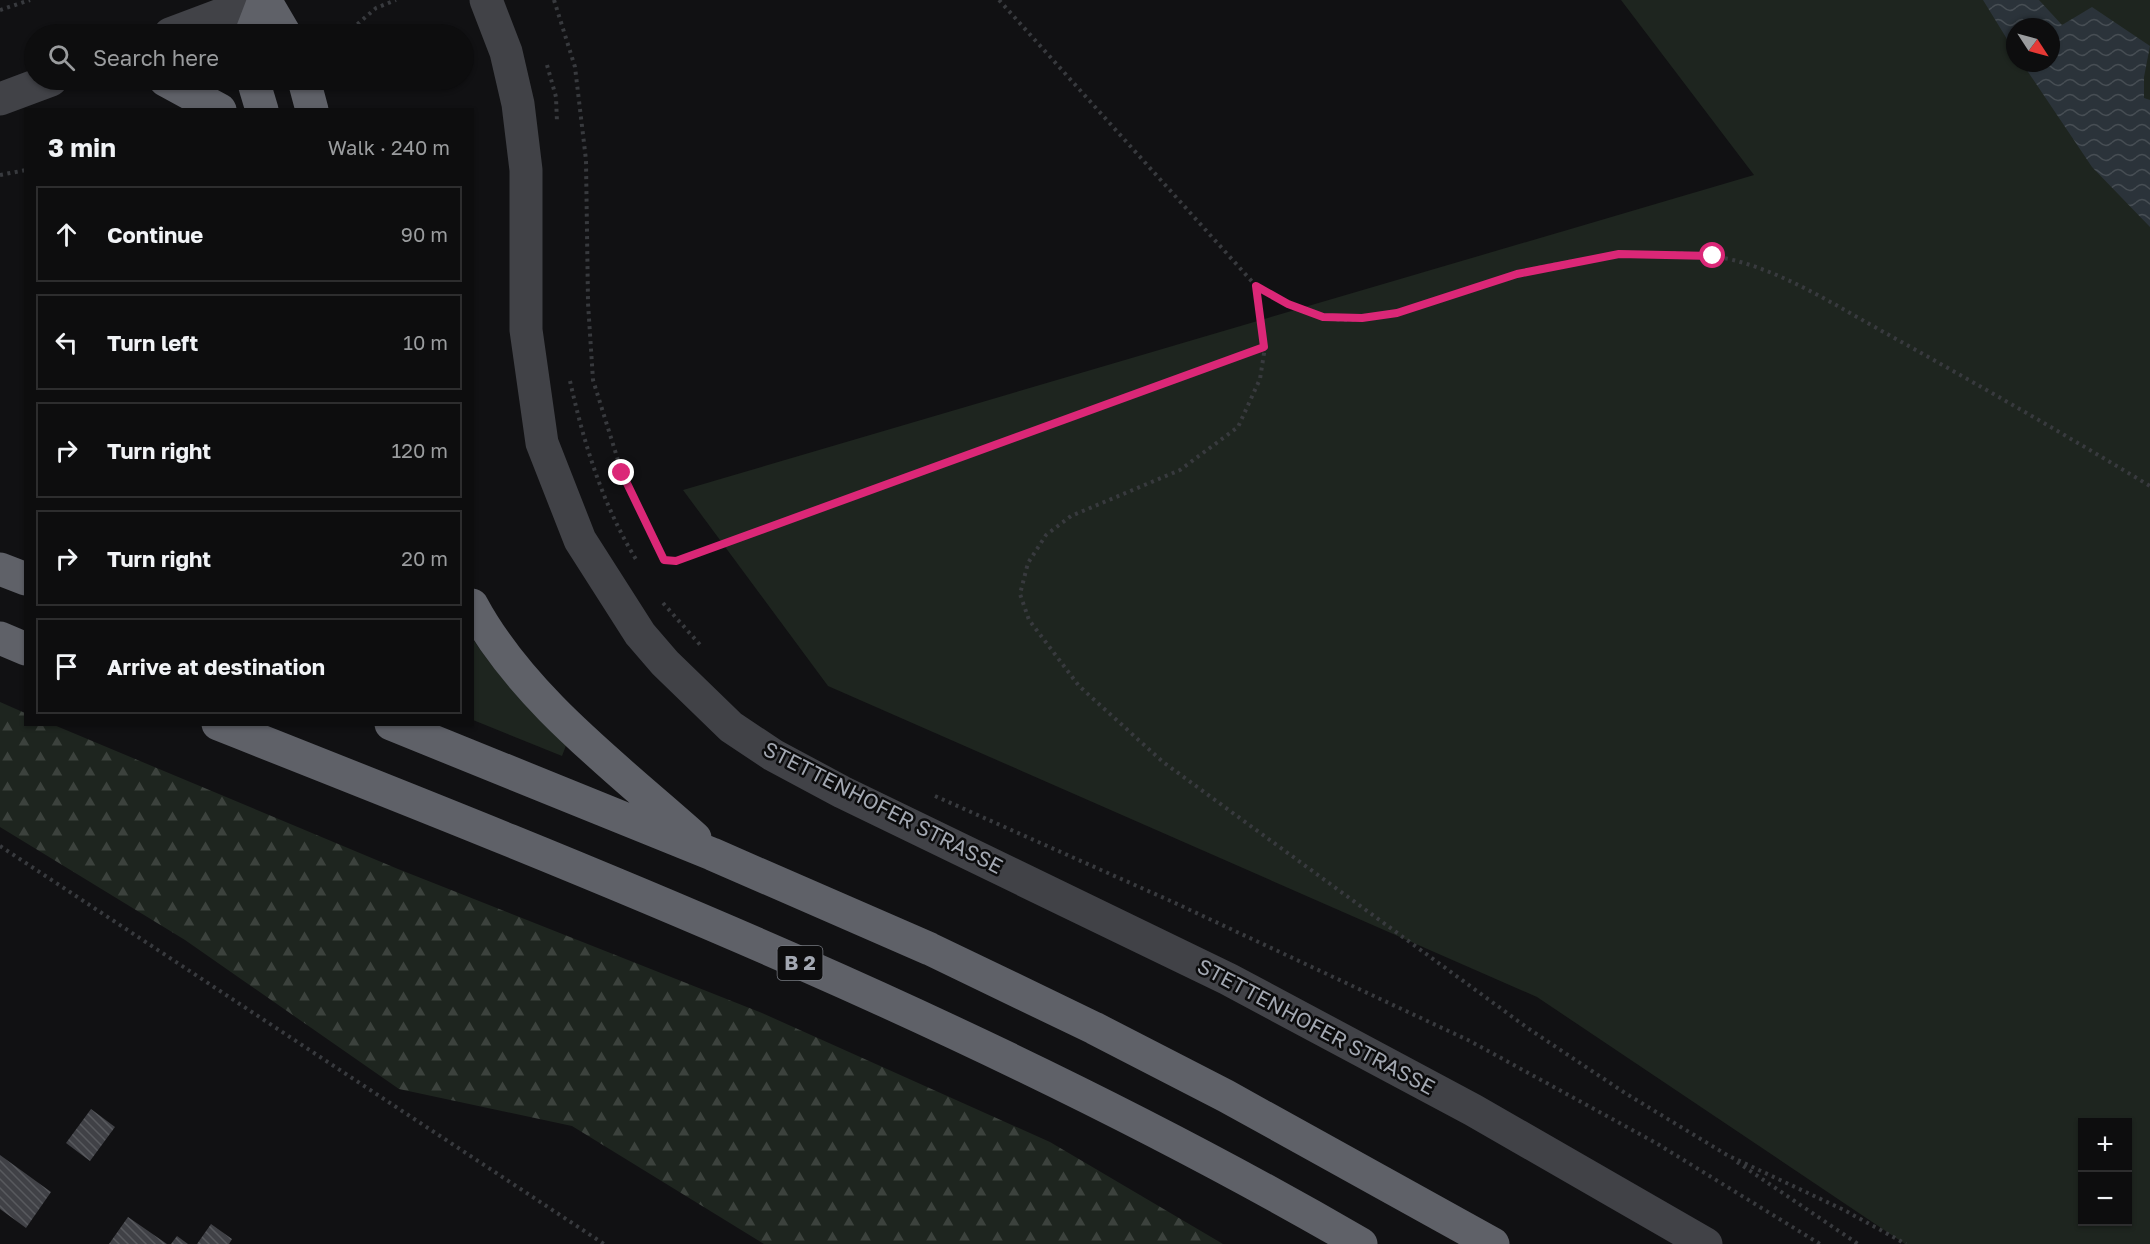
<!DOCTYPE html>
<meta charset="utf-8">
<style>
body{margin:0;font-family:"Golos Text",sans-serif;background:#1b1b1c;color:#f1f3f6}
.controls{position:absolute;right:18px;bottom:18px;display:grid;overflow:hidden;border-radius:0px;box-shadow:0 2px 4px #0004}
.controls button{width:54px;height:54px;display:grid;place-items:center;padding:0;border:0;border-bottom:2px solid #2d2d2e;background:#0d0d0e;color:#f1f3f6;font:30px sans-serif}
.compass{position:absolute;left:2006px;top:18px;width:54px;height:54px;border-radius:50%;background:#0d0d0e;box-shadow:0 2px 4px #0004;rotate:126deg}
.stop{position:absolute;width:18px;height:18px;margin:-14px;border:4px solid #db2777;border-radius:50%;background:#fff}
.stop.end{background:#db2777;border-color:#fff;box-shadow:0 2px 6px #0008}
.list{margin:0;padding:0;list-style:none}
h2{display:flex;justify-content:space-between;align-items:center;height:78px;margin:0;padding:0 24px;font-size:26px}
h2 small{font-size:20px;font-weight:400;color:#9a9c9e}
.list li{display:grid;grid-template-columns:39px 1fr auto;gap:18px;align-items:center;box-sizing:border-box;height:96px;margin:0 12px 12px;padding:0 12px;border:2px solid #2d2d2e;border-radius:0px}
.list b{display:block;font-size:22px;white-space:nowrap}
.list em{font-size:20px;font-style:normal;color:#9a9c9e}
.icon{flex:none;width:33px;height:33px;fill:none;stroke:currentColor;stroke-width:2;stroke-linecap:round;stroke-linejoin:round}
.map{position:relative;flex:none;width:2150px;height:1244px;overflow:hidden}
.search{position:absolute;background:#0d0d0e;box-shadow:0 2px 4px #0004;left:24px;top:24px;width:450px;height:66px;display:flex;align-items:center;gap:15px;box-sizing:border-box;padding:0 21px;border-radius:33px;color:#9a9c9e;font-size:22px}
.panel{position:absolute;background:#0d0d0e;box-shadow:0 2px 4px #0004;left:24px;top:108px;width:450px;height:618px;border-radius:0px}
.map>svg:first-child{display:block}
.grass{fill:#1e251f;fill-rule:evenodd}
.forest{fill:url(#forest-firs)}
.water{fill:url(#water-waves)}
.building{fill:url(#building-back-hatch)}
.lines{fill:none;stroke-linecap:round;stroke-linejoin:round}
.path{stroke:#383a3e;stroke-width:4;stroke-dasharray:3 4.5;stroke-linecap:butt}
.secondary{stroke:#414247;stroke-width:33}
.highway{stroke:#5f6168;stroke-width:33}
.route{stroke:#db2777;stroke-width:8}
.labels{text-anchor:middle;stroke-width:5;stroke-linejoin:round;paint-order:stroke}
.shield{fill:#0c0c0d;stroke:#767980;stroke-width:1.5}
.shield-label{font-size:20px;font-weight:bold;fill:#a3a8b2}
.street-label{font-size:21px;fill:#a3a8b2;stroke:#0c0c0d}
</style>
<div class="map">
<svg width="2150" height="1244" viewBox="0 0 2150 1244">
<defs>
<pattern id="forest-firs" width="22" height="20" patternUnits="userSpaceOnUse" patternTransform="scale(1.5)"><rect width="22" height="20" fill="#1e251f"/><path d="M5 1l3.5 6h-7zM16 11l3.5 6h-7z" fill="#3c423d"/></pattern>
<pattern id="water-waves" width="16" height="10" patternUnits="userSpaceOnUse" patternTransform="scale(1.5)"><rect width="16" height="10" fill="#2b333a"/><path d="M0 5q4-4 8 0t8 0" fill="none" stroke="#474e54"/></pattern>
<pattern id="building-back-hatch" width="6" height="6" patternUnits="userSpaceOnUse" patternTransform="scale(1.5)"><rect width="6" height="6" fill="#404146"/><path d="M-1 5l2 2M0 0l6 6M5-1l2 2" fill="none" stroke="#585a5e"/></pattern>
</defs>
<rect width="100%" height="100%" fill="#111113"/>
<path class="grass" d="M 1621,0 L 2150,0 L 2150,1244 L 1905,1244 L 1537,997 L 828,686 L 683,490 L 1754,175 ZM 2015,27 L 2051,27 L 2051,63 L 2015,63 ZM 2082,1122 L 2128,1122 L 2128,1222 L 2082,1222 Z
M 472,638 C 499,678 531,711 567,743 L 562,756 L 473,720 Z"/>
<path class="forest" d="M 0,702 L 25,713 L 26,724 L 54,725 L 398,869 L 762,1013 L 1050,1142 L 1223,1244 L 764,1244 L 572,1126 L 399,1089 L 185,940 L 0,827 Z"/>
<path class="water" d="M 1983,0 L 2039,0 L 2062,25 L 2092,7 L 2150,46 L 2144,77 L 2144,98 L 2150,100 L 2150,227 L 2092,167 L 2022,63 L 2051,63 L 2051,27 L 2015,27 L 2015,52 Z"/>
<path class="building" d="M 91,1109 L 115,1127 L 90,1161 L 66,1143 Z
M 0,1155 L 51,1192 L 26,1228 L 0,1209 Z
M 128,1217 L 167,1244 L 109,1244 Z
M 211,1224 L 232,1239 L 229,1244 L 197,1244 Z
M 177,1236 L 188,1244 L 171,1244 Z"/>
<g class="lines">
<path class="path" d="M 554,0 L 575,67 L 586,160 L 588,303 L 593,380 L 622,473 L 664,560 L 676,561 L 1265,347
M 999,0 L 1256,286 C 1276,298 1298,311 1321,317 C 1381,331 1458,291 1514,274 C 1570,258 1655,248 1712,256 C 1773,264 1836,306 1889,335 C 1977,384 2064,434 2150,486
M 0,10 L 30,0
M 346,34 L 376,8 L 396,0
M 547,65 L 556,97 L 557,122
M 0,175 L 26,170
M 1256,286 L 1265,347 L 1260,379 L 1238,427 L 1180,470 L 1071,516 L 1046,535 L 1028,563 L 1020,594 L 1029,620 L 1079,686 L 1163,762 L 1529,1029 L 1625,1093 L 1727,1155 L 1844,1210 L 1906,1244
M 570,381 C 584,444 603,506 637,561
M 663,603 L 702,647
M 935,796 L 1173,902 L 1470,1041 L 1656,1143 L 1820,1244
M 0,846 L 604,1244
M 1737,1162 L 1858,1244"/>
<path class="secondary" d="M 486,0 L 506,52 L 518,104 L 526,170 L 526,330 L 542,443 L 580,540 L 640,634 L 665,663 L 731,727 L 773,755 L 842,792 L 1228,979 L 1473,1110 L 1706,1244
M 170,34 L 260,0
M 0,99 L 51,80"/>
<path class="highway" d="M 265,0 L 285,34
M 251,34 L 264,0
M 165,80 L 220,110
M 253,80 L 262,110
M 304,80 L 312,110
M 0,569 L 26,579
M 472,605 C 522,698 618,769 695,838
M 0,638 L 26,649
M 218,724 C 608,878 998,1033 1361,1244
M 391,724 L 712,854 L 930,949 L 1094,1028 L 1226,1096 L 1493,1244"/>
</g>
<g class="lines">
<path class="route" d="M 622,473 L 664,560 L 676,561 L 1264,347 L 1256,286 L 1288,304 L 1323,317 L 1362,318 L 1397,313 L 1517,274 L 1619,254 L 1713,256"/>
</g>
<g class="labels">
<rect class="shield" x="777.5" y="946" width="45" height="34" rx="4.5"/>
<g class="shield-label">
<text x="800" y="970">B 2</text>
</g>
<g class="street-label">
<text transform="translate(883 808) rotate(27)" y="7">STETTENHOFER STRASSE</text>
<text transform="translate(1316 1027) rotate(28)" y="7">STETTENHOFER STRASSE</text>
</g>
</g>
</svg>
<div class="controls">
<button>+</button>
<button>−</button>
</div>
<svg class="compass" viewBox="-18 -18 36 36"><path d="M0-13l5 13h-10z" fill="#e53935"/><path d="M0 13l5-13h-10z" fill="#9a9c9e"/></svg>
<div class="stop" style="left:1713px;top:256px"></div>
<div class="stop end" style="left:622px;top:473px"></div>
<div class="search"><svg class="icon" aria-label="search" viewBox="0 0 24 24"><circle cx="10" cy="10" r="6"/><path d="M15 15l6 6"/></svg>Search here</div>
<section class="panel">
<h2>3 min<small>Walk · 240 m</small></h2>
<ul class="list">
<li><svg class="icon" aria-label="ahead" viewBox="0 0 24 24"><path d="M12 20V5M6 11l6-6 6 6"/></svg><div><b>Continue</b></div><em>90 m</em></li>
<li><svg class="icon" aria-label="left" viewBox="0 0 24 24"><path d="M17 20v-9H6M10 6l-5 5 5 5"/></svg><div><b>Turn left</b></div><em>10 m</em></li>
<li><svg class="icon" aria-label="right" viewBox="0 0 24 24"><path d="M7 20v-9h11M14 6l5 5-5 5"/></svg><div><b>Turn right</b></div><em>120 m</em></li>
<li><svg class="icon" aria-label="right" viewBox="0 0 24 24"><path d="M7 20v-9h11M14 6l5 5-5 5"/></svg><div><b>Turn right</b></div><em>20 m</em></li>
<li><svg class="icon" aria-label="arrive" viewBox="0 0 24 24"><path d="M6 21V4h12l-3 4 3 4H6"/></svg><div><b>Arrive at destination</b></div></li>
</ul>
</section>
</div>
